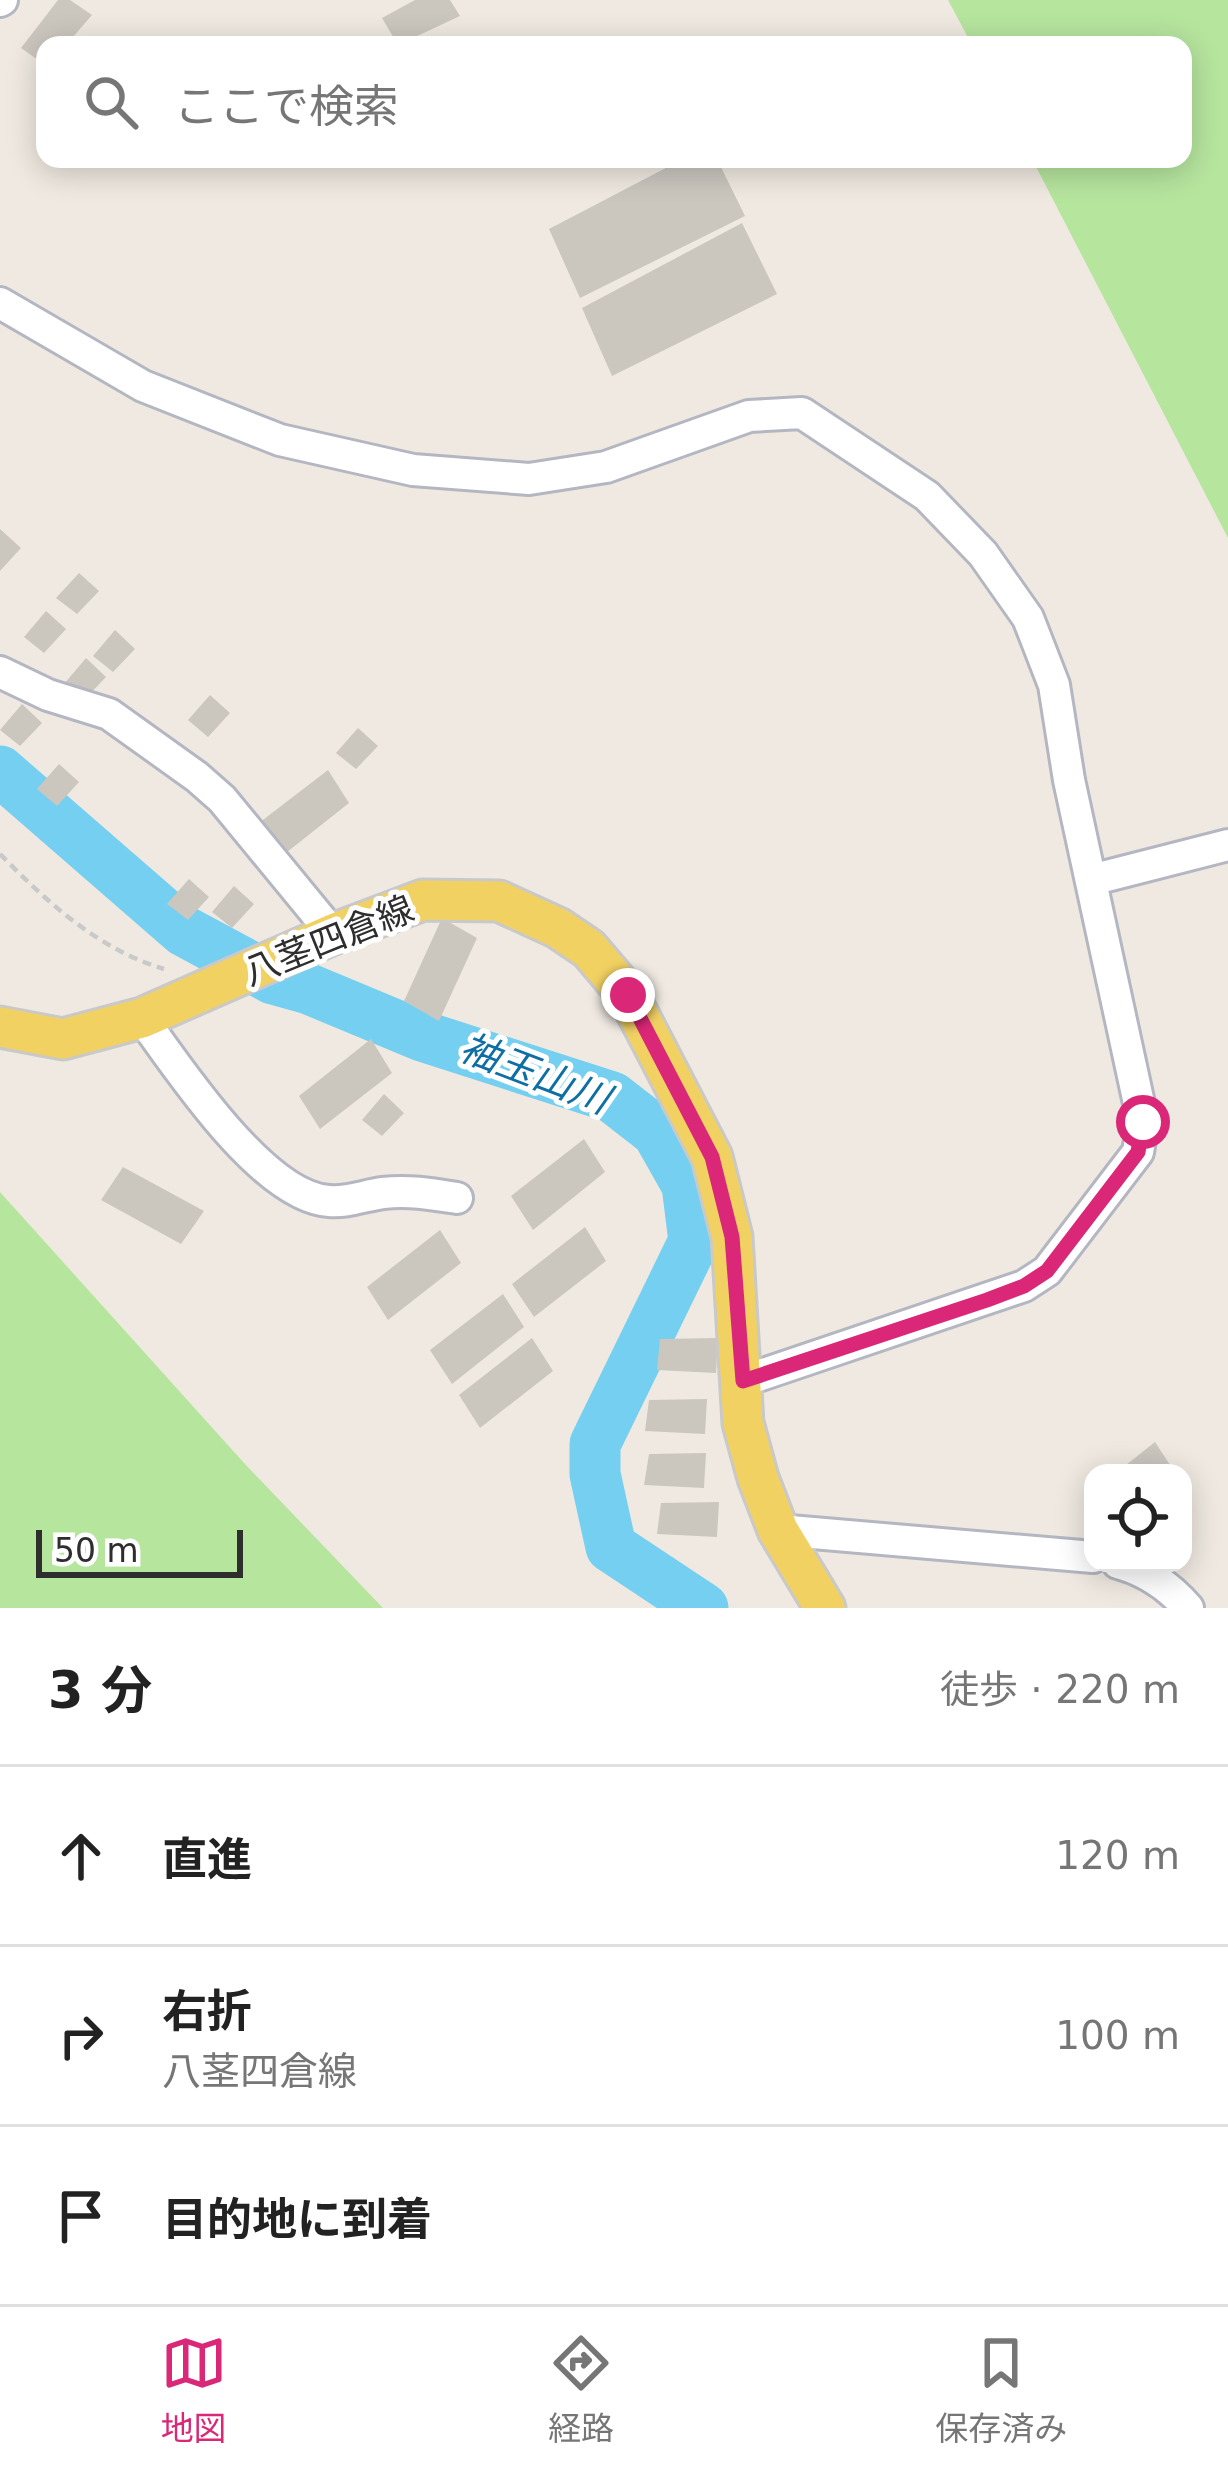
<!DOCTYPE html>
<html lang="ja">
<meta charset="utf-8">
<style>
body{margin:0;font-family:"DejaVu Sans","Noto Sans JP",sans-serif;background:#f6f6f6;color:#222}
.controls{position:absolute;right:36px;bottom:36px;display:grid;overflow:hidden;border-radius:24px;box-shadow:0 6px 30px #0003}
.controls button{width:108px;height:108px;display:grid;place-items:center;padding:0;border:0;border-bottom:3px solid #e0e0e0;background:#fff;color:#222;font:60px sans-serif}
.scale{position:absolute;left:36px;bottom:30px;width:207px;box-sizing:border-box;padding-left:12px;border:6px solid #2e2e2e;border-top:0;font-size:33px;line-height:42px;white-space:nowrap;color:#2e2e2e;-webkit-text-stroke:9px #fff;paint-order:stroke}
.stop{position:absolute;width:36px;height:36px;margin:-27px;border:9px solid #db2777;border-radius:50%;background:#fff}
.stop.end{background:#db2777;border-color:#fff;box-shadow:0 3px 12px #0008}
.list{margin:0;padding:0;list-style:none}
h2{display:flex;justify-content:space-between;align-items:center;height:156px;margin:0;padding:0 48px;font-size:51px}
h2 small{font-size:39px;font-weight:400;color:#767676}
.list li{display:grid;grid-template-columns:78px 1fr auto;gap:36px;align-items:center;box-sizing:border-box;height:180px;padding:0 48px;border-top:3px solid #e0e0e0}
.list b{display:block;font-size:45px;white-space:nowrap}
.list p{margin:0;font-size:39px;white-space:nowrap;color:#767676}
.list em{font-size:39px;font-style:normal;color:#767676}
.icon{flex:none;width:66px;height:66px;fill:none;stroke:currentColor;stroke-width:2;stroke-linecap:round;stroke-linejoin:round}
.map{position:relative;flex:none;width:1228px;height:1608px;overflow:hidden}
.search{position:absolute;background:#fff;box-shadow:0 6px 30px #0003;left:36px;right:36px;top:36px;height:132px;display:flex;align-items:center;gap:30px;box-sizing:border-box;padding:0 42px;border-radius:24px;color:#767676;font-size:45px}
.sheet{height:696px;background:#fff}
nav{display:flex;justify-content:space-around;align-items:center;box-sizing:border-box;height:168px;border-top:3px solid #e0e0e0;background:#fff;font-size:33px;color:#767676}
nav a{display:grid;justify-items:center;gap:6px}
nav .on{color:#db2777}
.map>svg:first-child{display:block}
.green{fill:#b6e59e}
.lines{fill:none;stroke-linecap:round;stroke-linejoin:round}
.river{stroke:#75cff0;stroke-width:51}
.building{fill:#cbc7bf}
.minor-casing{stroke:#b4b7c1;stroke-width:36}
.major-casing{stroke:#c9c9c9;stroke-width:45}
.path{stroke:#c9c9c9;stroke-width:4.5;stroke-dasharray:9 6;stroke-linecap:butt}
.minor{stroke:#fff;stroke-width:30}
.major{stroke:#f2d163;stroke-width:39}
.route{stroke:#db2777;stroke-width:15}
.labels{text-anchor:middle;stroke-width:10;stroke-linejoin:round;paint-order:stroke}
.street-label{font-size:36px;fill:#2e2e2e;stroke:#fff}
.water-label{font-size:39px;font-style:italic;fill:#0d6fa3;stroke:#fff}
</style>
<div class="map">
<svg width="1228" height="1608" viewBox="0 0 1228 1608">
<rect width="100%" height="100%" fill="#efe9e1"/>
<path class="green" d="M 948,0 L 1228,0 L 1228,538 L 1032,159 L 1183,159 L 1183,45 L 972,45 Z
M 0,1192 L 244,1463 L 383,1608 L 0,1608 Z"/>
<g class="lines">
<path class="river" d="M 0,771 L 184,931 L 273,979 L 309,989 L 422,1036 L 612,1097 L 657,1132 L 687,1185 L 694,1241 L 595,1444 L 595,1474 L 611,1547 L 703,1608"/>
</g>
<path class="building" d="M 58,0 L 70,0 L 92,15 L 66,45 L 45,45 L 45,65 L 21,48 Z
M 415,0 L 450,0 L 460,16 L 398,45 L 382,18 Z
M 683,159 L 717,159 L 745,216 L 580,298 L 549,229 Z
M 742,223 L 777,294 L 612,376 L 582,308 Z
M 0,529 L 21,548 L 0,571 Z
M 79,573 L 99,591 L 77,614 L 56,598 Z
M 46,611 L 66,629 L 44,653 L 24,637 Z
M 115,630 L 135,649 L 113,672 L 93,656 Z
M 86,658 L 106,677 L 84,700 L 64,684 Z
M 210,695 L 230,713 L 208,737 L 188,720 Z
M 22,704 L 42,723 L 20,746 L 0,730 Z
M 358,728 L 378,746 L 356,769 L 336,753 Z
M 59,764 L 79,782 L 57,806 L 37,789 Z
M 328,770 L 349,803 L 277,860 L 255,826 Z
M 189,879 L 209,897 L 188,920 L 167,904 Z
M 234,886 L 254,904 L 232,928 L 212,912 Z
M 442,918 L 477,938 L 439,1021 L 404,1001 Z
M 371,1039 L 392,1073 L 320,1129 L 299,1096 Z
M 384,1094 L 404,1113 L 382,1136 L 362,1120 Z
M 584,1139 L 605,1172 L 533,1230 L 511,1196 Z
M 123,1167 L 204,1211 L 181,1244 L 101,1200 Z
M 585,1227 L 606,1261 L 534,1317 L 512,1284 Z
M 440,1230 L 461,1263 L 388,1320 L 367,1287 Z
M 503,1294 L 524,1327 L 452,1384 L 430,1350 Z
M 532,1338 L 553,1371 L 480,1428 L 459,1395 Z
M 718,1338 L 716,1373 L 657,1370 L 660,1339 Z
M 707,1399 L 705,1434 L 645,1431 L 649,1400 Z
M 1155,1442 L 1174,1471 L 1116,1473 Z
M 706,1453 L 704,1488 L 644,1485 L 649,1454 Z
M 719,1502 L 717,1537 L 657,1534 L 661,1503 Z"/>
<g class="lines">
<defs>
<path id="minor" d="M 0,1 L 2,0
M 0,303 L 143,386 L 280,440 L 413,470 L 529,479 L 606,467 L 749,416 L 802,413 L 927,496 L 983,554 L 1028,618 L 1054,685 L 1069,780 L 1143,1122 L 1138,1152 L 1047,1271 L 1024,1286 L 743,1381
M 0,672 L 48,695 L 109,714 L 197,777 L 222,799 L 333,934
M 1091,880 L 1228,845
M 142,1018 C 178,1068 263,1197 329,1201 C 347,1203 366,1195 383,1193 C 409,1190 432,1194 457,1198
M 778,1530 L 1093,1557
M 1118,1563 C 1147,1571 1169,1586 1188,1608"/>
<path id="major" d="M 0,1027 L 63,1039 L 142,1018 L 333,934 L 423,900 L 499,901 L 558,928 L 589,949 L 628,995 L 712,1157 L 732,1237 L 743,1423 L 758,1478 L 778,1530 L 825,1608"/>
</defs>
<use href="#minor" class="minor-casing"/>
<use href="#major" class="major-casing"/>
<path class="path" d="M 0,854 C 48,903 98,949 164,969"/>
<use href="#minor" class="minor"/>
<use href="#major" class="major"/>
</g>
<g class="lines">
<path class="route" d="M 628,995 L 712,1157 L 732,1237 L 743,1381 L 987,1300 L 1024,1286 L 1047,1271 L 1138,1152 L 1143,1122"/>
</g>
<g class="labels">
<g class="street-label">
<text transform="translate(328 940) rotate(-22)" y="13">八茎四倉線</text>
</g>
<g class="water-label">
<text transform="translate(535 1073) rotate(21)" y="14">袖玉山川</text>
</g>
</g>
</svg>
<div class="controls">
<button><svg class="icon" aria-label="locate" viewBox="0 0 24 24"><circle cx="12" cy="12" r="6"/><path d="M12 2v4M12 18v4M2 12h4M18 12h4"/></svg></button>
</div>
<div class="scale">50 m</div>
<div class="stop" style="left:1143px;top:1122px"></div>
<div class="stop end" style="left:628px;top:995px"></div>
<div class="search"><svg class="icon" aria-label="search" viewBox="0 0 24 24"><circle cx="10" cy="10" r="6"/><path d="M15 15l6 6"/></svg>ここで検索</div>
</div>
<section class="sheet">
<h2>3 分<small>徒歩 · 220 m</small></h2>
<ul class="list">
<li><svg class="icon" aria-label="ahead" viewBox="0 0 24 24"><path d="M12 20V5M6 11l6-6 6 6"/></svg><div><b>直進</b></div><em>120 m</em></li>
<li><svg class="icon" aria-label="right" viewBox="0 0 24 24"><path d="M7 20v-9h11M14 6l5 5-5 5"/></svg><div><b>右折</b><p>八茎四倉線</p></div><em>100 m</em></li>
<li><svg class="icon" aria-label="arrive" viewBox="0 0 24 24"><path d="M6 21V4h12l-3 4 3 4H6"/></svg><div><b>目的地に到着</b></div></li>
</ul>
</section>
<nav>
<a class="on"><svg class="icon" aria-label="map" viewBox="0 0 24 24"><path d="M3 6l6-2 6 2 6-2v14l-6 2-6-2-6 2zM9 4v14M15 6v14"/></svg>地図</a>
<a><svg class="icon" aria-label="directions" viewBox="0 0 24 24"><path d="M12 3l9 9-9 9-9-9zM9 14v-3h6M13 9l2 2-2 2"/></svg>経路</a>
<a><svg class="icon" aria-label="saved" viewBox="0 0 24 24"><path d="M7 4h10v16l-5-4-5 4z"/></svg>保存済み</a>
</nav>
